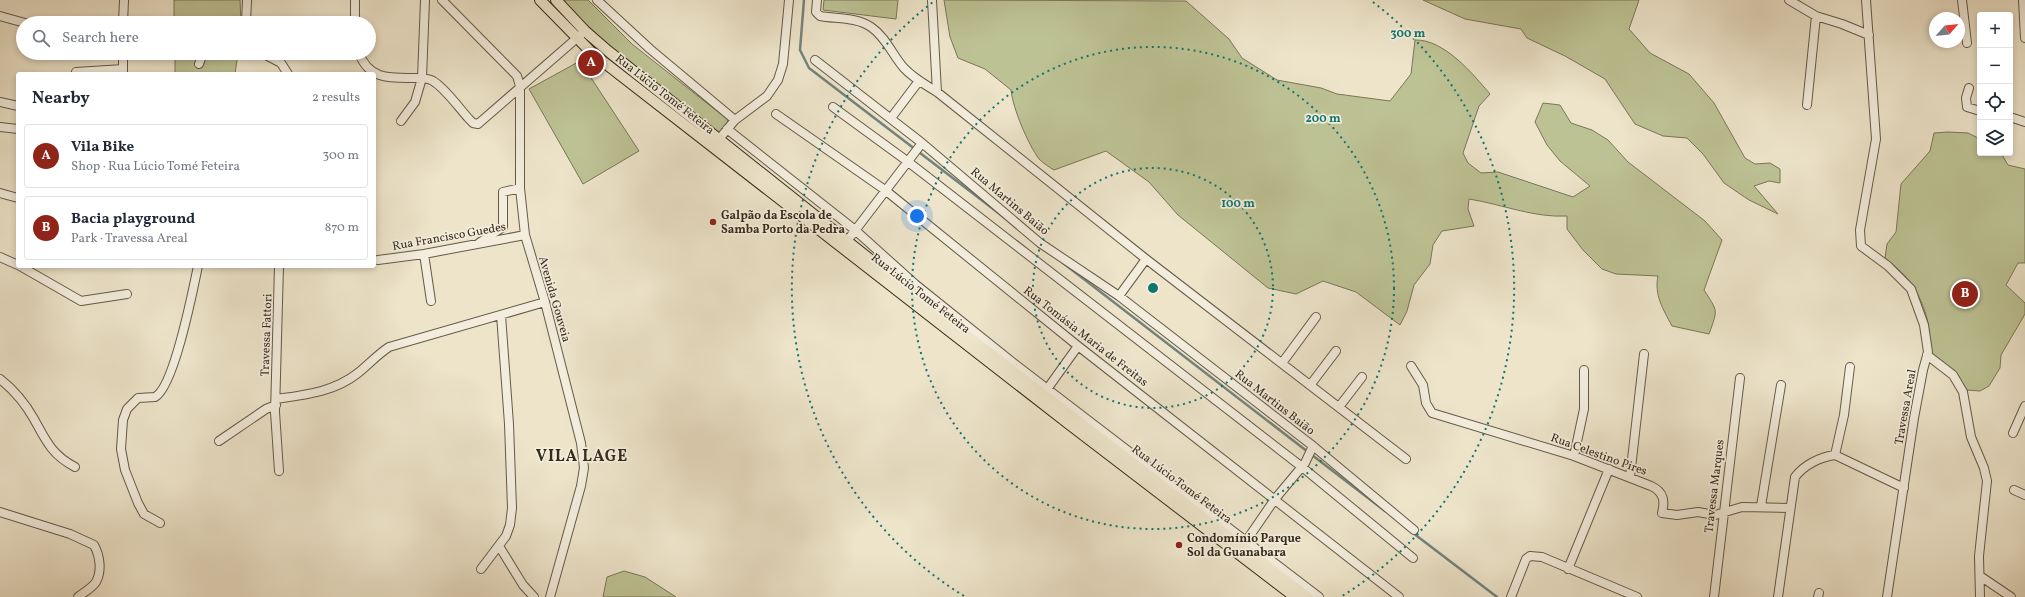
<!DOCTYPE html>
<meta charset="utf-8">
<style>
body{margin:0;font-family:Vollkorn,serif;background:#f6f6f7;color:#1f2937}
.controls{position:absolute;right:12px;top:12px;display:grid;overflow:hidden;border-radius:4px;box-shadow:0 2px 6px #0003}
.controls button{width:36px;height:36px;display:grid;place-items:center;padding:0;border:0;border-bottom:1px solid #e0e1e3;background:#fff;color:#1f2937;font:20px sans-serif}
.compass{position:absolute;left:1929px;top:12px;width:36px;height:36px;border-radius:50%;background:#fff;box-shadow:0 2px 6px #0003;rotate:63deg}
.you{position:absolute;left:917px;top:216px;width:14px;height:14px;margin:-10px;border:3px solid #fff;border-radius:50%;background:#1a73e8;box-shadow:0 0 0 6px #1a73e833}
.badge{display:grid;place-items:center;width:26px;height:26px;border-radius:50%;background:#8f2418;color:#fff;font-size:13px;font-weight:700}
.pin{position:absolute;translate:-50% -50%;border:2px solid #fff;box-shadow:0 1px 4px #0006}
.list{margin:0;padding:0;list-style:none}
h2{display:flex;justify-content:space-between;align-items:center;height:52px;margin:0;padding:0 16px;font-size:17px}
h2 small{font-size:13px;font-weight:400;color:#747a83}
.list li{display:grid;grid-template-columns:26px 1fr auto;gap:12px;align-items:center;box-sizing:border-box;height:64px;margin:0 8px 8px;padding:0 8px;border:1px solid #e0e1e3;border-radius:4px}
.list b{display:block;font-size:15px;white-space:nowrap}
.list p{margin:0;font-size:13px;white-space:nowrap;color:#747a83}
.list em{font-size:13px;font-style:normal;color:#747a83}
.icon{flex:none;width:22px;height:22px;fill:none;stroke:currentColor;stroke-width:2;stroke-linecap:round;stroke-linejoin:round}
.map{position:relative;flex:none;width:2025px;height:597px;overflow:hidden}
.search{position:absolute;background:#fff;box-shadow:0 2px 6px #0003;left:16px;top:16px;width:360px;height:44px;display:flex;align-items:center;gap:10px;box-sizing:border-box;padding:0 14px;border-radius:22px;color:#747a83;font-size:15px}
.panel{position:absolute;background:#fff;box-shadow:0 2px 6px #0003;left:16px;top:72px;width:360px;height:196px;border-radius:4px}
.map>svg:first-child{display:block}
.green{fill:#bdc294;stroke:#7a7658}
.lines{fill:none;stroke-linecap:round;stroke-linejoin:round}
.stream{stroke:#73837c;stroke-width:2.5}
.minor-casing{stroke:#655947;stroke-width:10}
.major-casing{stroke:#382b1b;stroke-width:12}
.minor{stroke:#f3eddd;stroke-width:8}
.major{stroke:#ede4ca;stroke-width:10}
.ring{fill:none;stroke:#0f766e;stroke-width:2;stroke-dasharray:2 4}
.poi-dot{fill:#8f2418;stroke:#f3eddd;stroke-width:1.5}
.labels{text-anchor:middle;stroke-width:3.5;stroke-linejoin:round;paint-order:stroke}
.street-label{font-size:12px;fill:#382b1b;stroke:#f3eddd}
.poi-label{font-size:12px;font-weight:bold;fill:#382b1b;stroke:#f3eddd;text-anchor:start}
.district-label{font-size:16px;font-weight:bold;letter-spacing:1px;fill:#382b1b;stroke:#f3eddd}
.centre{fill:#0f766e;stroke:#f3eddd;stroke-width:2}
.ring-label{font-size:12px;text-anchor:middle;font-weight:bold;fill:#0f766e;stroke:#f3eddd;stroke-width:3.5;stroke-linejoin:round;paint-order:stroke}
</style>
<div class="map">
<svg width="2025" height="597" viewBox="0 0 2025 597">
<rect width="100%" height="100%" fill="#ede4ca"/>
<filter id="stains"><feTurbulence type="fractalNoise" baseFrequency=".005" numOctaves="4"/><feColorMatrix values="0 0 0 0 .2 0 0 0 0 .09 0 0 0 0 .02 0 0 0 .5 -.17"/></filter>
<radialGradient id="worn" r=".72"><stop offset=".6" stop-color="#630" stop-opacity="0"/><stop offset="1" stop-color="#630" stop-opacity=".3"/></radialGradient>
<path class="green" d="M 174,0 L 240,0 L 241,23 L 174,23 Z
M 563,0 L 588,0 L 632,44 L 727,119 L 728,123 L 721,133 L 718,133 C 664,91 609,51 563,0 Z
M 824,0 L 898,0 L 896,19 L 823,10 Z
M 944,0 L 1186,1 L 1229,39 L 1242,58 L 1277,80 L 1321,88 L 1337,94 L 1390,101 L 1411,74 L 1415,40 C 1444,39 1473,74 1490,94 L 1479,106 L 1463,153 L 1468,163 L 1481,173 L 1498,172 L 1573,197 L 1590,186 L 1560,161 L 1547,145 L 1535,122 L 1543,103 L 1560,105 L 1571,123 L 1592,130 L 1608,140 L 1628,162 L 1705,221 L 1722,240 L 1704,290 C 1718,312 1718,309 1709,334 L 1672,326 C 1663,309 1654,295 1658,276 L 1616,274 L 1602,269 L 1583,250 L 1567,229 L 1567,216 C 1534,218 1501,204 1469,199 L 1468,209 L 1474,226 L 1442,231 L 1433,245 L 1430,264 L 1414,285 L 1407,311 L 1400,325 L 1356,292 L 1323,281 L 1296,294 L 1268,288 L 1178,215 L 1149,182 L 1106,151 L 1054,170 C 1049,167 1043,163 1039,159 C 1028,144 1013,109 1011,90 L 985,69 L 958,58 L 950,37 Z
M 1423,0 L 1639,0 L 1629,29 L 1650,53 L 1689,74 L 1714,103 L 1745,158 L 1755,164 L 1770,163 L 1780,169 L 1780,183 L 1769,181 L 1754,186 L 1778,214 L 1749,200 L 1724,183 L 1703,154 L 1687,138 L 1663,136 L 1635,124 L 1605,79 L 1565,56 L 1527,38 L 1521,29 L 1465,19 Z
M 175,53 L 238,53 L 235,74 L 175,74 Z
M 580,61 L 639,151 L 583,184 L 529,89 Z
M 1948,132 L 1968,133 L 1980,139 L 1980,153 L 2001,153 L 2008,165 L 2025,169 L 2025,263 L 2018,263 L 2006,285 L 2025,303 L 2025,314 L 2001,355 L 2000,368 L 1989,386 L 1980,391 L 1966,390 L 1928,352 C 1933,329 1924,301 1910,282 C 1904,273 1893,265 1885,258 L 1887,244 L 1896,232 L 1901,184 L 1930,151 L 1934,133 Z
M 624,571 L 645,577 L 676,597 L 603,597 L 607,577 Z"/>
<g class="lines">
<path class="stream" d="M 804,0 L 800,50 L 809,68 L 1005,218
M 1063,263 L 1308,452
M 1312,455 L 1385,511
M 1413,533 L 1497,597"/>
<defs>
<path id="minor" d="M 355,0 L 355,23
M 442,0 L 517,76 L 520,86 L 520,188 L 525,235 L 545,302 L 581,443 L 584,468 L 581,486 L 550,597
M 597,0 L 650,49 L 735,120
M 817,0 L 816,12 L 820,16 C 837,19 856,17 871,27 C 886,37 893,56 904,68 C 913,78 926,85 937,92 L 1146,259 L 1406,459
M 932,0 L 937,92
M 1789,0 L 1816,16 L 1842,24 L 1869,35
M 1866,0 L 1876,139 L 1860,230 L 1861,246 L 1888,266 L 1911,289 L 1924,325 L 1928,352 L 1923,370 L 1914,418 L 1887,597
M 1962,0 L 1967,43
M 2023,0 L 2025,38
M 0,16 L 25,23
M 123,23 L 124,0
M 246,23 L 247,0
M 262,53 L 281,63 L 288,74
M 359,53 C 369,80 390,78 415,78 C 421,78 428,78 433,81 C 445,88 459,108 469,119 L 473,123 L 478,124 L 585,31
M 815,60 L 922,143 L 1040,243 L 1119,296 L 1313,446 L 1414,530
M 199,64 L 203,53
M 76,72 L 123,69
M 123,74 L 123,53
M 1969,88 L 1966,98 L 1967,107 L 1980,111
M 0,102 L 18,106
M 1807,105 L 1816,16
M 833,107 L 907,161 L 1302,467 L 1413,558
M 776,114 L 885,190 L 1078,346 L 1399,597
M 2010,117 L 2025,122
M 891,118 L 919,81
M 401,121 L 415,102 L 422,78 L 425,0
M 0,127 L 18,129
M 727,129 L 855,230 L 915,284 L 1016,365 L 1319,597
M 715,144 L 735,120 L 767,96 L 778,80 L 783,64 L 789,0
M 0,193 L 18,198
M 479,243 L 503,227 L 503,192 L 520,188
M 844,245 L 922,143
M 424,254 L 431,301
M 0,257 L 18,265
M 378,260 L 424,254 L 525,235
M 20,266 L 81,301 L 127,294
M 1119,296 L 1146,259
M 1927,355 L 1953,375 L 1963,392 L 1971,437 L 1984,468 L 1987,481 L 1979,556 L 1980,597
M 1282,363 L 1316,317
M 1411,366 L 1423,385 L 1426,403 L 1432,413 L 1574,456 L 1651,486 C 1664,492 1665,501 1662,513 L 1677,515 L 1698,512 L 1715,515 L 1742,507 L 1790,508
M 0,379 C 14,390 25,403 34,419 C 46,441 52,455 75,467
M 1311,384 L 1336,351
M 1045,392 L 1078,346
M 276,399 C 305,395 334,392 358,373 C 368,365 377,355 389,347 L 545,302
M 1339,407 L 1362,377
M 2013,433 L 2025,406
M 219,441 L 266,409 L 276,405
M 1835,455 L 1844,415 L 1850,367
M 1574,456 L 1584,409 L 1584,370
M 279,471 L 275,412 L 279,266
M 1630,477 L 1644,354
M 2014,490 L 2025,495
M 1761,506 L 1781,385
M 0,512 L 70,534 L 94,545 C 100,556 102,571 96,582 C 92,588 83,593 78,597
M 160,523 L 144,514 L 138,503 L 125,470 L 121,449 L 123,420 L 127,409 L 138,398 L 155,397 C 174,387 193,290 198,266
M 499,546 L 523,585 L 534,597
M 1242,547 L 1275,499 L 1305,463 L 1313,446
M 481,569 L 506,536 L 510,525 L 512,508 L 509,424 L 501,315
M 1568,569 L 1609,469
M 1980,576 L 2011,597
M 1511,597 L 1526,559 L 1530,556 L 1542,557 L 1637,597
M 1714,597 L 1740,378
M 1778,597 L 1795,477 C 1804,465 1820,457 1835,455 L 1904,488
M 1818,597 L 1819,593"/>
<path id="major" d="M 540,0 L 592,53 L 1069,424 L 1295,597
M 556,0 L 585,31 L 608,51 L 945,319 L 1307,597"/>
</defs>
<use href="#minor" class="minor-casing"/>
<use href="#major" class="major-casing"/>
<use href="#minor" class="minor"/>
<use href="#major" class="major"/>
</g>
<g class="ring">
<circle cx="1153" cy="288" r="120"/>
<circle cx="1153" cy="288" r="241"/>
<path d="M964 596A361 361 0 0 1 933 2M1373 2A361 361 0 0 1 1342 596"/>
</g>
<g class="poi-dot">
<circle cx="713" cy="222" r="4"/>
<circle cx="1179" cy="545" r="4"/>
</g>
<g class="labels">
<g class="street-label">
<text transform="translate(665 94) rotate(38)" y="4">Rua Lúcio Tomé Feteira</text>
<text transform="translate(1010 201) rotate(40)" y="4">Rua Martins Baião</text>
<text transform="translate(449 236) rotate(-10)" y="4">Rua Francisco Guedes</text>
<text transform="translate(921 293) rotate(38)" y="4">Rua Lúcio Tomé Feteira</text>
<text transform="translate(555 299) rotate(74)" y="4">Avenida Gouveia</text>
<text transform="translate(266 335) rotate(-88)" y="4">Travessa Fattori</text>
<text transform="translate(1086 336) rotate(38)" y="4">Rua Tomásia Maria de Freitas</text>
<text transform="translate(1275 402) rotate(38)" y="4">Rua Martins Baião</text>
<text transform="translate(1905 407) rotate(-80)" y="4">Travessa Areal</text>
<text transform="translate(1599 454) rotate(20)" y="4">Rua Celestino Pires</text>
<text transform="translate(1182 484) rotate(37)" y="4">Rua Lúcio Tomé Feteira</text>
<text transform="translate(1714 486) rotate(-83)" y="4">Travessa Marques</text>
</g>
<g class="poi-label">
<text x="721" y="219">Galpão da Escola de<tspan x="721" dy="14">Samba Porto da Pedra</tspan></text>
<text x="1187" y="542">Condomínio Parque<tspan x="1187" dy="14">Sol da Guanabara</tspan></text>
</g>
<g class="district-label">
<text x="582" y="461">VILA LAGE</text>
</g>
</g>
<circle cx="1153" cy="288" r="6" class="centre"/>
<g class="ring-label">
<text x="1408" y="37">300 m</text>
<text x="1323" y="122">200 m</text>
<text x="1238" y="207">100 m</text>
</g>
<rect width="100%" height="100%" filter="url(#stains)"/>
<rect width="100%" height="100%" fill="url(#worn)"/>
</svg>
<div class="controls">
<button>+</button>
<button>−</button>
<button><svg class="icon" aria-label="locate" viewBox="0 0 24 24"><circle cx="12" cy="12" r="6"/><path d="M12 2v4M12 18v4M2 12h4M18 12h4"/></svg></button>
<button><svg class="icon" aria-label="layers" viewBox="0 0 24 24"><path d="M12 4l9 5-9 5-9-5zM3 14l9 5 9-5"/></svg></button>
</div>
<svg class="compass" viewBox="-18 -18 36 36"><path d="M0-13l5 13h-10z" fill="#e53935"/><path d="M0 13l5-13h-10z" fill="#747a83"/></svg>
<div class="you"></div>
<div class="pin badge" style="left:591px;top:63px">A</div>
<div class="pin badge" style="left:1965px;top:294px">B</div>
<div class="search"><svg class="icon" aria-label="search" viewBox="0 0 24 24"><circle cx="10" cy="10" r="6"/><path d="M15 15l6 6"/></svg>Search here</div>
<section class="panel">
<h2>Nearby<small>2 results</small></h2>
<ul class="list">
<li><span class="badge">A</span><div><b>Vila Bike</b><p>Shop · Rua Lúcio Tomé Feteira</p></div><em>300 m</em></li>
<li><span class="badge">B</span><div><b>Bacia playground</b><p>Park · Travessa Areal</p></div><em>870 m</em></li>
</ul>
</section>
</div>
